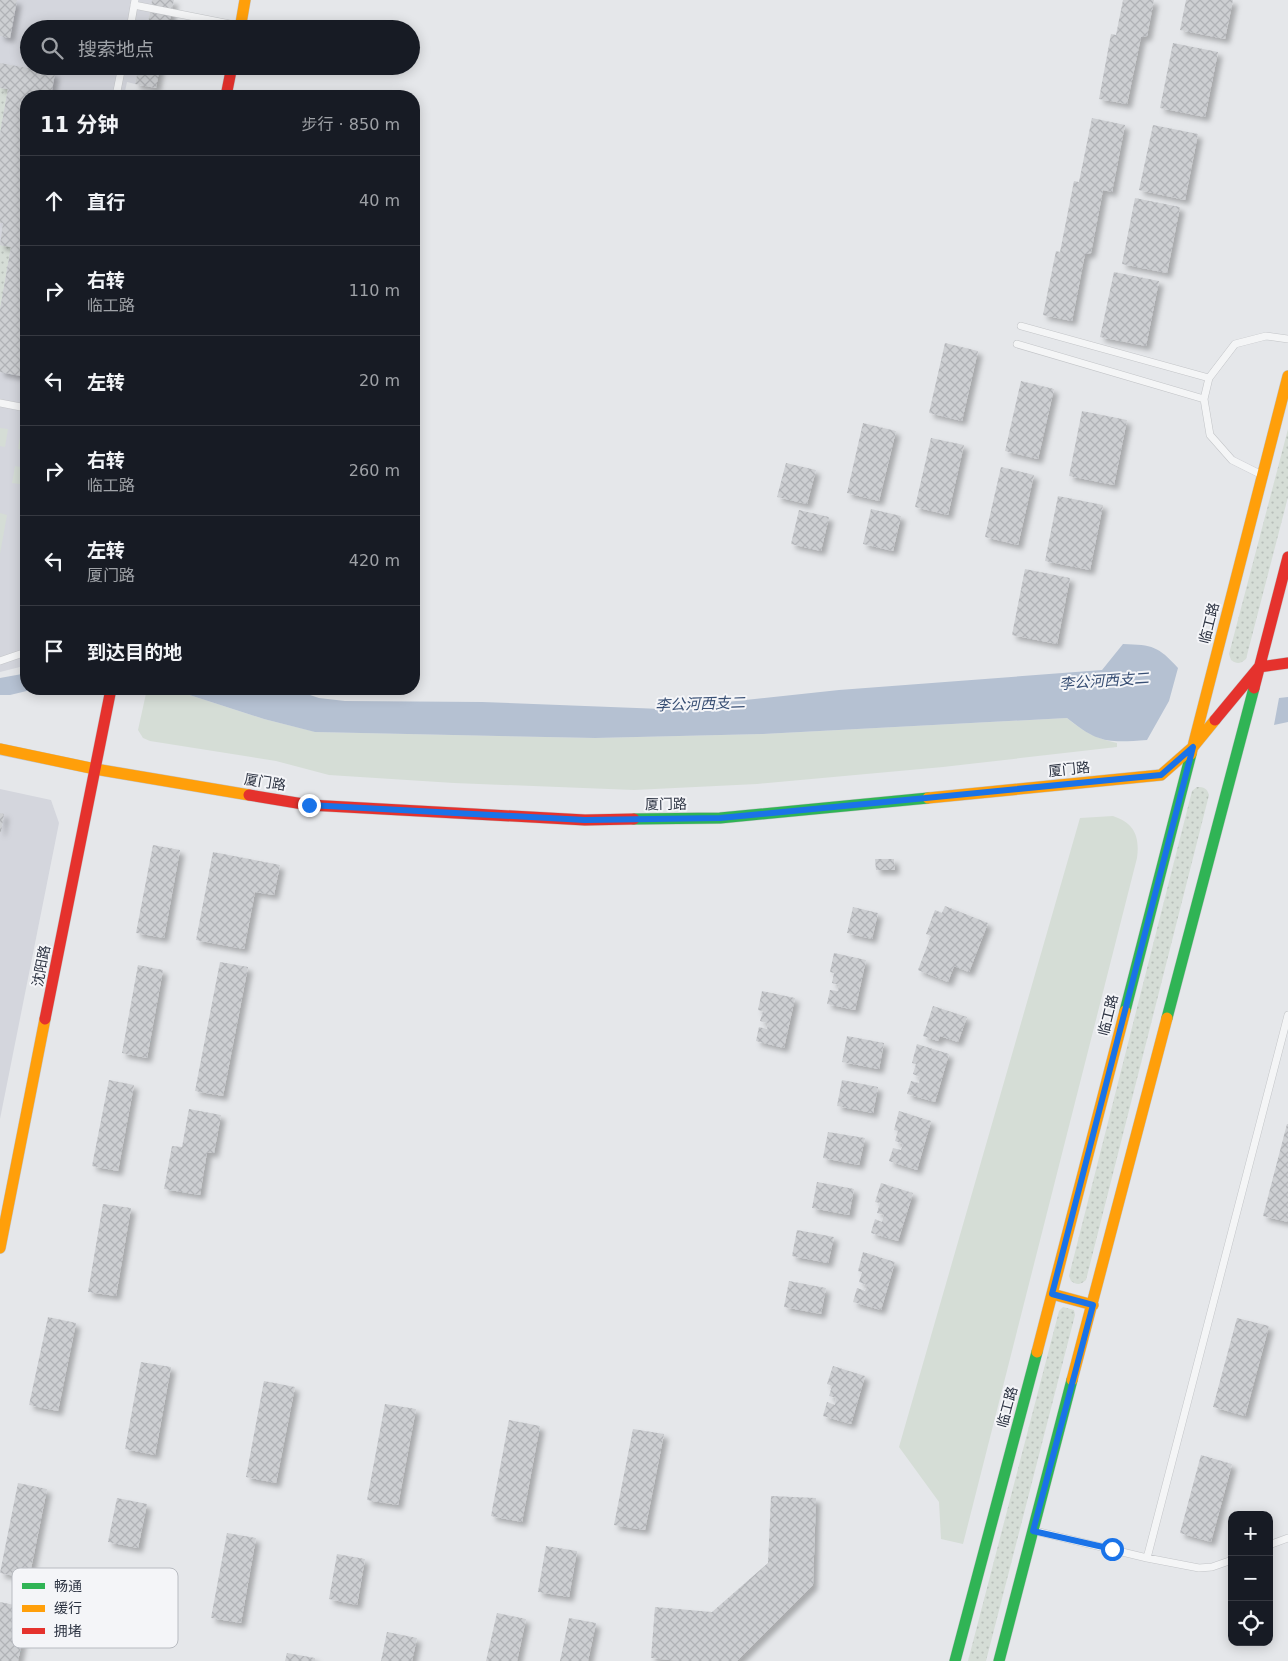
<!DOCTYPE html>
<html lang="zh">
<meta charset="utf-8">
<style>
body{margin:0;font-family:"DejaVu Sans","Noto Sans SC",sans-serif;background:#242831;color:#f1f3f6}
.controls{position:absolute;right:15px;bottom:15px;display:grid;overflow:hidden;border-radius:10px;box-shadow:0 2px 12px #0003}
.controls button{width:45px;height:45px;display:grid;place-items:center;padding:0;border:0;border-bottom:1px solid #363941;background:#171b24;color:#f1f3f6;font:25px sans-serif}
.stop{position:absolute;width:15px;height:15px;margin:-11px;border:4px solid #1a73e8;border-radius:50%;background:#fff}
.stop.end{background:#1a73e8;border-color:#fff;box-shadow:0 1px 5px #0008}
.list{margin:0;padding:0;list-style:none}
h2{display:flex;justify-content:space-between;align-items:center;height:65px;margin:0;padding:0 20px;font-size:21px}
h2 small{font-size:16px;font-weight:400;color:#9ea1a6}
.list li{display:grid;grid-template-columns:32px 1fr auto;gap:15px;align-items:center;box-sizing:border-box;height:90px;padding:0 20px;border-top:1px solid #363941}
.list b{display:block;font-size:19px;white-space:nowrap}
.list p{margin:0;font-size:16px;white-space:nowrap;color:#9ea1a6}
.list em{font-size:16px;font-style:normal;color:#9ea1a6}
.icon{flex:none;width:28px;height:28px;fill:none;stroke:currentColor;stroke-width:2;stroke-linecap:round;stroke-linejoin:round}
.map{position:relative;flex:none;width:1288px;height:1661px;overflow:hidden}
.search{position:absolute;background:#171b24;box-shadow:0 2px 12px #0003;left:20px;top:20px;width:400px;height:55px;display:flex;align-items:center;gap:12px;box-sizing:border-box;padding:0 18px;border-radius:28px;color:#9ea1a6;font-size:19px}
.panel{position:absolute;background:#171b24;box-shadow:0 2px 12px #0003;left:20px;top:90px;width:400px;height:605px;border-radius:20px}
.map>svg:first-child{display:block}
.built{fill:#d4d6dd}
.grass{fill:url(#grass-dots)}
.park{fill:#d5ddd6}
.water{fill:#b5c1d2}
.building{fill:url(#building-cross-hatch);filter:url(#shadow)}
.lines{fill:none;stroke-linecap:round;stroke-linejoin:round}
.lane-casing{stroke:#c3c5c8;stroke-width:8}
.fast-casing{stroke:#c3c5c8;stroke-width:12}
.slow-casing{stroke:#c3c5c8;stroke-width:12}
.jam-casing{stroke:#c3c5c8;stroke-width:12}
.lane{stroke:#f4f5f6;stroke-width:7}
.fast{stroke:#30b455;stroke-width:11}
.slow{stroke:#ff9f0a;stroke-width:11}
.jam{stroke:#e5322d;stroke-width:11}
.route{stroke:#1a73e8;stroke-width:6}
.labels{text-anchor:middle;stroke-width:4;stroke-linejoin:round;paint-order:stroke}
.street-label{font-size:14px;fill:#2c3342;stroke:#f4f5f8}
.water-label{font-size:15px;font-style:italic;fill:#384f74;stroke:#f4f5f8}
.key{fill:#f4f5f8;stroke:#b8bbc1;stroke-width:1}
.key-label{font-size:14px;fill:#2c3342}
</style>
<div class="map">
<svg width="1288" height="1661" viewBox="0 0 1288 1661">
<defs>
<pattern id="grass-dots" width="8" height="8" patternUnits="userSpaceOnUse" patternTransform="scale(1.25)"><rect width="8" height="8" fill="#d5ddd6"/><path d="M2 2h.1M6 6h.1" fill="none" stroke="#b7beb9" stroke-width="1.8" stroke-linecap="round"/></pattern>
<pattern id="building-cross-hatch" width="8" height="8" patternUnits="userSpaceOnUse" patternTransform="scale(1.25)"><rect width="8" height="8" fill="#cdcfd2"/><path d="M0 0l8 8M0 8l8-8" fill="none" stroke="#b0b2b6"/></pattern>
<filter id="shadow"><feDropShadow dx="4.5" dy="4.5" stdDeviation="2.5" flood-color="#0004"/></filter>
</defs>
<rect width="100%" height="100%" fill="#e5e7ea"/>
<path class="built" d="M 0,0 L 152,0 L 147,29 L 29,29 L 29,66 L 139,66 L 135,84 L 127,82 L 124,96 L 26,96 L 26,663 L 20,667 L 0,672 Z
M 0,789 L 51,800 L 59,823 L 0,1119 Z"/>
<path class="grass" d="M 0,88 L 8,89 L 0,134 Z
M 0,245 L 11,247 L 0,310 Z
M 1288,429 L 1288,497 L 1246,659 C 1240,664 1237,664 1231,660 L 1229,654 Z
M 1197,787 C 1204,787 1207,788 1209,795 L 1086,1280 C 1080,1285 1077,1285 1071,1281 L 1069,1276 L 1192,791 Z
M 1063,1307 L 1074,1310 L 1075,1315 L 986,1661 L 968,1661 L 1059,1311 Z"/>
<path class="park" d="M 0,428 L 8,429 L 5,447 L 0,446 Z
M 21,431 L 26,432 L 26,450 L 18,449 Z
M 15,466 L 26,468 L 26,485 L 12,483 Z
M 0,513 L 7,515 L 0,554 Z
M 147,689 L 171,689 L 264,719 L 316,732 L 595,738 L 763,734 L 1067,718 C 1084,732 1095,738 1117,743 L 1117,747 L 943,767 L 757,784 L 634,790 L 454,783 L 329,775 L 276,761 L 150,741 L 143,738 L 138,730 Z
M 1113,816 C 1134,823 1140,836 1137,858 L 963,1544 L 941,1539 L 939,1502 L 899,1447 L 1080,818 Z"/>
<path class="water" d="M 1123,644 C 1153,645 1158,646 1178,668 L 1169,701 L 1147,740 C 1108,743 1098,743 1067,718 L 763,734 L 595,738 L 315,732 L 264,719 L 171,689 L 292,689 L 319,698 L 345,701 L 482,702 L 662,709 L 839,690 L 1102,670 Z
M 26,671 L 26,689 L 35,689 L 10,695 L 0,695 L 0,678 L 22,674 Z
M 1288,697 L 1288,722 L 1274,725 L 1279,698 Z"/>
<path class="building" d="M 0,0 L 17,0 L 10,38 L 0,36 Z
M 152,0 L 174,0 L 168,29 L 147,29 Z
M 1123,0 L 1154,0 L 1147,36 L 1141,37 L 1127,104 L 1099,99 L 1111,34 L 1116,35 Z
M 1186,0 L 1233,0 L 1225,39 L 1180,30 Z
M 1173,43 L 1218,52 L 1205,117 L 1160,108 Z
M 0,63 L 55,73 L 51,96 L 26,96 L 26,228 L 22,251 L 26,252 L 26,377 L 0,372 L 0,310 L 11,247 L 0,245 L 3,223 L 0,223 L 0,134 L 8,89 L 0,88 Z
M 139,66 L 160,66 L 156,88 L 135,84 Z
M 1092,118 L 1125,125 L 1112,192 L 1103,190 L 1091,253 L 1085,254 L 1072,321 L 1043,315 L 1056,251 L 1060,252 L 1074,181 L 1079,182 Z
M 1153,125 L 1198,134 L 1185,200 L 1139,190 Z
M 1135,198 L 1180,207 L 1167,273 L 1122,264 Z
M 1114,272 L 1159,281 L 1146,346 L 1100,337 Z
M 945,343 L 978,351 L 962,421 L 929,413 Z
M 1021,381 L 1054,389 L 1038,459 L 1005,451 Z
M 1082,411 L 1127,420 L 1114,485 L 1069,476 Z
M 863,423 L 896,431 L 879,501 L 847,493 Z
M 931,438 L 964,445 L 948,515 L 915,507 Z
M 786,463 L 816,470 L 807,504 L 777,497 Z
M 1001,467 L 1034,475 L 1018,545 L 985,537 Z
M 1058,496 L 1103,505 L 1090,570 L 1045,561 Z
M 871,509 L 901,516 L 893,551 L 863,544 Z
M 799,510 L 829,517 L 821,551 L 791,544 Z
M 1025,569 L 1070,578 L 1057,644 L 1012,635 Z
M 0,813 L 4,814 L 1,832 L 0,832 Z
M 153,845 L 180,850 L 164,938 L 136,933 Z
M 213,852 L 280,865 L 274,895 L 255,892 L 244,949 L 196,940 Z
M 875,859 L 894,859 L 895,870 L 876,870 Z
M 945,906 L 988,923 L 969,972 L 954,966 L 948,982 L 918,970 L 931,936 L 926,934 L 935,910 L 942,913 Z
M 853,907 L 878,913 L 872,939 L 847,933 Z
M 834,953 L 866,960 L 855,1010 L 827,1004 L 830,990 L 838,991 L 839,985 L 832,983 L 834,973 L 830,972 Z
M 220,962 L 248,967 L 223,1096 L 195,1091 Z
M 138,965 L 163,970 L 147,1058 L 122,1053 Z
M 762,991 L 795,998 L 784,1048 L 756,1041 L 759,1027 L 767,1029 L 768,1023 L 760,1021 L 763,1011 L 758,1010 Z
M 933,1006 L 967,1017 L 958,1042 L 940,1036 L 938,1041 L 923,1036 Z
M 847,1036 L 884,1043 L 879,1069 L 842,1062 Z
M 917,1044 L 949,1054 L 935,1102 L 907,1094 L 911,1081 L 919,1083 L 920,1077 L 913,1074 L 916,1064 L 912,1063 Z
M 109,1080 L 134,1085 L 118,1171 L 92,1166 Z
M 842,1080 L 878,1087 L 873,1113 L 837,1106 Z
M 189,1109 L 221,1115 L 214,1153 L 207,1152 L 200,1195 L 164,1189 L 172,1146 L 182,1147 Z
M 899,1111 L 931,1121 L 917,1170 L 889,1161 L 893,1148 L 901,1150 L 903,1144 L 895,1141 L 898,1131 L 894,1130 Z
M 1287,1124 L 1288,1124 L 1288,1222 L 1263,1216 Z
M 828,1132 L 865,1138 L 859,1165 L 823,1158 Z
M 817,1182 L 854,1189 L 849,1215 L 812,1208 Z
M 881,1183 L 913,1193 L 898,1241 L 871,1233 L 875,1219 L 882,1222 L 884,1215 L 877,1213 L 880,1203 L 875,1202 Z
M 103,1204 L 131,1208 L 116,1296 L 88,1292 Z
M 797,1230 L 834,1237 L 828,1263 L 792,1256 Z
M 863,1252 L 895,1262 L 881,1310 L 853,1302 L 857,1288 L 865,1291 L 867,1285 L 859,1282 L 862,1272 L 858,1271 Z
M 789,1281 L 826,1288 L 821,1314 L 784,1307 Z
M 48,1317 L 76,1323 L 58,1411 L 29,1405 Z
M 1237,1318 L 1269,1326 L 1245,1416 L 1213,1407 Z
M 141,1362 L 171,1367 L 155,1455 L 125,1449 Z
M 833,1366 L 865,1376 L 851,1424 L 823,1416 L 827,1402 L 835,1405 L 836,1398 L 829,1396 L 832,1386 L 827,1384 Z
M 264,1381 L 295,1387 L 276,1483 L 246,1477 Z
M 385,1404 L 416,1409 L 398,1505 L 367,1500 Z
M 509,1420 L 540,1426 L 522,1522 L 491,1516 Z
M 633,1429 L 664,1434 L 645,1530 L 614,1525 Z
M 1201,1455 L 1232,1464 L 1211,1542 L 1180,1533 Z
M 18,1483 L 47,1489 L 29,1579 L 0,1573 Z
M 771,1496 L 816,1498 L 813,1585 L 737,1661 L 680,1661 L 651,1658 L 655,1607 L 712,1612 L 768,1563 Z
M 117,1498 L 147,1504 L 138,1548 L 108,1542 Z
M 227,1533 L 256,1538 L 241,1623 L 211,1618 Z
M 546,1546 L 577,1551 L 569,1597 L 538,1592 Z
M 337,1554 L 365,1559 L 357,1605 L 329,1599 Z
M 0,1602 L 29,1608 L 18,1661 L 0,1661 Z
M 497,1613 L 526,1619 L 517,1661 L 486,1661 Z
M 569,1618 L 596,1623 L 588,1661 L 560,1661 Z
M 387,1632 L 417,1638 L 412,1661 L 381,1661 Z
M 287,1653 L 315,1658 L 315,1661 L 285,1661 Z"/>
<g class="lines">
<defs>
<path id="lane" d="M 134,5 L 240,26
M 130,29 L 135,0
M 116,96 L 122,66
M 1021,326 L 1209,378
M 1017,344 L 1204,399
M 0,403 L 26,408
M 1260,474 L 1232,460 L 1210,435 L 1204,399 L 1209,378 L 1235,344 L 1266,336 L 1288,339
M 0,661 L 26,652
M 1035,1531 L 1147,1558 L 1199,1568 L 1212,1567 L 1232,1560
M 1269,1545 L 1288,1538
M 1147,1558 L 1288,1015"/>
<path id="fast" d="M 634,819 L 720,818 L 928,798
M 1125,1011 L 1191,754
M 1167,1018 L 1254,688
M 955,1661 L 1037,1352
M 999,1661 L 1072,1380"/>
<path id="slow" d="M 240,29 L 245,0
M 0,749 L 95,769 L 249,795
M 1191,754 L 1288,376
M 928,798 L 1161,775 L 1193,747 L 1215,720
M 0,1248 L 45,1019
M 1052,1294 L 1093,1305
M 1037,1352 L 1125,1011
M 1072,1380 L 1167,1018"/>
<path id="jam" d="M 226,96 L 232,66
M 1254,688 L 1288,557
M 1215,720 L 1259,667 L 1288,663
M 249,795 L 309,805 L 585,820 L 634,819
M 45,1019 L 111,689"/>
</defs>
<use href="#lane" class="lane-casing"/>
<use href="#fast" class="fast-casing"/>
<use href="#slow" class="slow-casing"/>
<use href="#jam" class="jam-casing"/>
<use href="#lane" class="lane"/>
<use href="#fast" class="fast"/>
<use href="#slow" class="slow"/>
<use href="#jam" class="jam"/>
</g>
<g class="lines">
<path class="route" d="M 309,805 L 585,820 L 720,818 L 1161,775 L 1193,747 L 1052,1294 L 1093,1305 L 1033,1531 L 1112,1549"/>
</g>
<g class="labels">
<g class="street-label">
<text transform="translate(1209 623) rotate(-76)" y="5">临工路</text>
<text transform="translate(1069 769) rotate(-6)" y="5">厦门路</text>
<text transform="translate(265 782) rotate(9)" y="5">厦门路</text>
<text transform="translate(666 804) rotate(-1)" y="5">厦门路</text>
<text transform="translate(41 966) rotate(-79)" y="5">沈阳路</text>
<text transform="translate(1108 1015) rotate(-76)" y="5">临工路</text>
<text transform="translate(1007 1407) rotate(-75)" y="5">临工路</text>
</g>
<g class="water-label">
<text transform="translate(1104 681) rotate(-4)" y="5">李公河西支二</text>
<text transform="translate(700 704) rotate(-2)" y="5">李公河西支二</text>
</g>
</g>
<rect x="12" y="1568" width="166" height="80" rx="8" class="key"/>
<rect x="22" y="1583" width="23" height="6" fill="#30b455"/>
<rect x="22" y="1605" width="23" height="7" fill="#ff9f0a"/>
<rect x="22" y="1628" width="23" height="6" fill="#e5322d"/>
<g class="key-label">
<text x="54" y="1591">畅通</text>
<text x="54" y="1613">缓行</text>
<text x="54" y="1636">拥堵</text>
</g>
</svg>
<div class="controls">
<button>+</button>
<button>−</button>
<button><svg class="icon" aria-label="locate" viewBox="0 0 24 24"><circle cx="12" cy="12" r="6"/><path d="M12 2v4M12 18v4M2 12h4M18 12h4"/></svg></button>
</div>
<div class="stop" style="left:1112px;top:1549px"></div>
<div class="stop end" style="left:309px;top:805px"></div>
<div class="search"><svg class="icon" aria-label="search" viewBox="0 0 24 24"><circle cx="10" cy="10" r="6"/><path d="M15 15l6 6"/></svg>搜索地点</div>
<section class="panel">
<h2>11 分钟<small>步行 · 850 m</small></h2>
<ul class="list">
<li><svg class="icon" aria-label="ahead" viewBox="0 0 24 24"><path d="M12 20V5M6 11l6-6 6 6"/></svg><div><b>直行</b></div><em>40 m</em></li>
<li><svg class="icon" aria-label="right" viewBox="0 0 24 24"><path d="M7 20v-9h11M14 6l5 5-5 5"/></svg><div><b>右转</b><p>临工路</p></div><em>110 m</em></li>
<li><svg class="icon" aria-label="left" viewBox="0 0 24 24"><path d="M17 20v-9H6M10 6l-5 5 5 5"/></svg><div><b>左转</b></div><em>20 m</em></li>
<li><svg class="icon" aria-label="right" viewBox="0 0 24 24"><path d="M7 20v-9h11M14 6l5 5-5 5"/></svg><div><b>右转</b><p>临工路</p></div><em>260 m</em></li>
<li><svg class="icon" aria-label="left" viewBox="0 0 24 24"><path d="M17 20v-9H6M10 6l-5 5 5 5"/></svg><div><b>左转</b><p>厦门路</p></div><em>420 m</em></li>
<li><svg class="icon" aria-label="arrive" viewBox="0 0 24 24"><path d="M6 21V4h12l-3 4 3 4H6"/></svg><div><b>到达目的地</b></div></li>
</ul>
</section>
</div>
